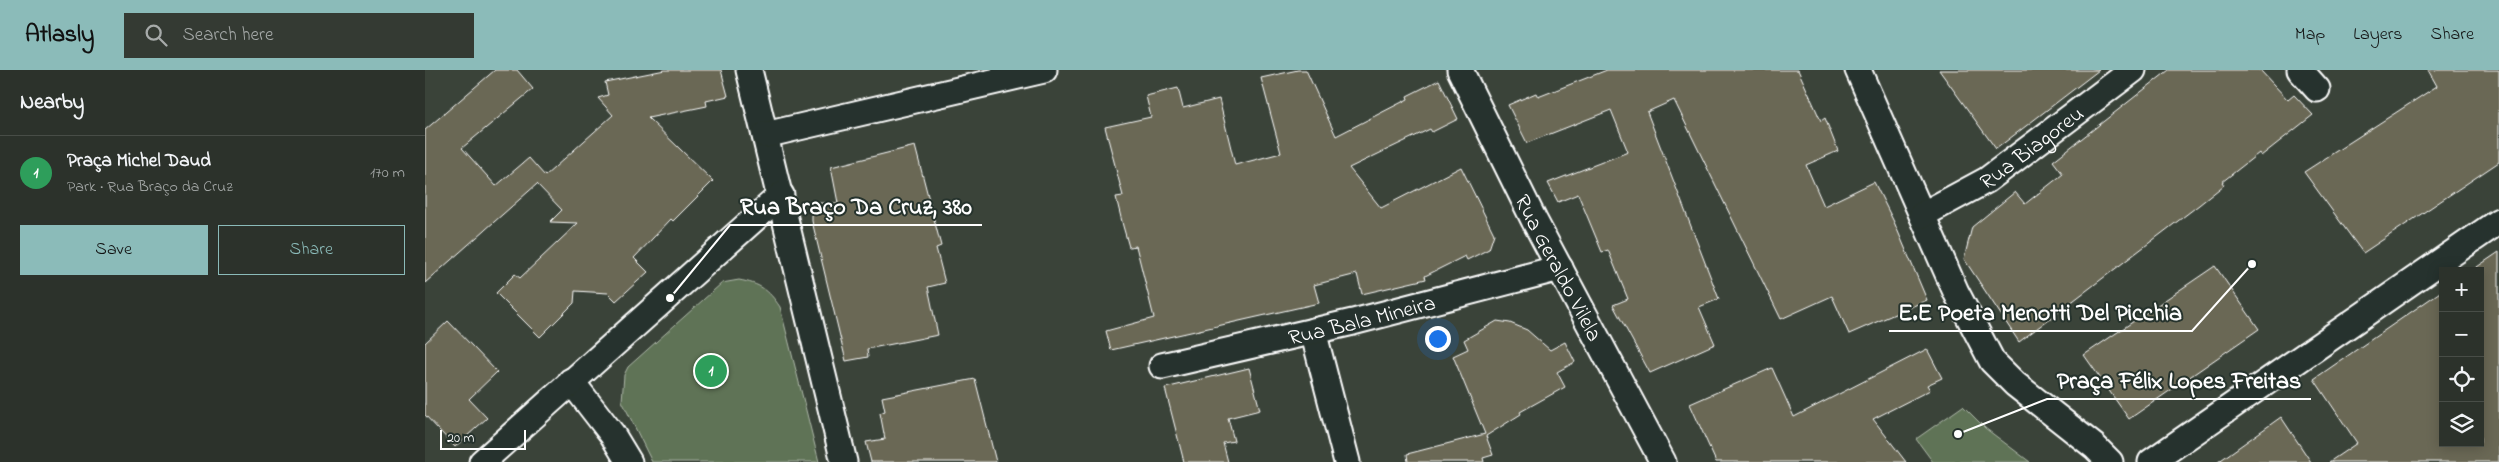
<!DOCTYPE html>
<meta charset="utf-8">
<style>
body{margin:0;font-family:"Indie Flower",sans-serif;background:#343a33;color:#f1f3f6}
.controls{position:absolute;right:15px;bottom:15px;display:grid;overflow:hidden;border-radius:0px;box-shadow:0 2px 12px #0003}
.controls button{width:45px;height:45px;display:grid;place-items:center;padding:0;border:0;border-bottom:1px solid #484d47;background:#2c322b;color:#f1f3f6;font:25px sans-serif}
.scale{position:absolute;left:15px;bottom:12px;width:86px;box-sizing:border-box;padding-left:5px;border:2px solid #fff;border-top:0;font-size:14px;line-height:18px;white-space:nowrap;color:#fff;-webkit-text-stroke:4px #26332d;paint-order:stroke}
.you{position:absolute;left:1012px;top:268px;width:18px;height:18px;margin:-12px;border:4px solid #fff;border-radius:50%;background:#1a73e8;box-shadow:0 0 0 8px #1a73e833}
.badge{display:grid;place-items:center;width:32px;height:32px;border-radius:50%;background:#8bbbb9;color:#fff;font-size:16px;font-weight:700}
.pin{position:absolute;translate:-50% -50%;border:2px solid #fff;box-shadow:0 1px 5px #0006}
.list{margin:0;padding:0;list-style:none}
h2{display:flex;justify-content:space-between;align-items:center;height:65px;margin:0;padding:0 20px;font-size:21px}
h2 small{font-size:16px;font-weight:400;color:#a6aaa9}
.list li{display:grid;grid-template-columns:32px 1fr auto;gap:15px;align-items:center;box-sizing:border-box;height:75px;padding:0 20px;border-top:1px solid #484d47}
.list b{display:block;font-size:19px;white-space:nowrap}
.list p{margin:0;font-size:16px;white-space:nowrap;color:#a6aaa9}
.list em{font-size:16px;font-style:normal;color:#a6aaa9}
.actions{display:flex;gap:10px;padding:15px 20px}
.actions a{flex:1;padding:11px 0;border:1px solid #8bbbb9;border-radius:0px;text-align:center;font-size:18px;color:#8bbbb9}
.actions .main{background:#8bbbb9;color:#111}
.icon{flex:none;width:28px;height:28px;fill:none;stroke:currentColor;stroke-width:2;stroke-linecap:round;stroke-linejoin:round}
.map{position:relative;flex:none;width:2074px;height:392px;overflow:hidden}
header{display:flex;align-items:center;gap:30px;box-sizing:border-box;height:70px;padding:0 25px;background:#8bbbb9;color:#111}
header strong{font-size:24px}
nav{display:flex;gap:28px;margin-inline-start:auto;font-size:18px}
.search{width:350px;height:45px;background:#343a33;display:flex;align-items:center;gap:12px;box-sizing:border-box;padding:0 18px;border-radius:0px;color:#a6aaa9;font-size:19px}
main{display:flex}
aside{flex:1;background:#2c322b}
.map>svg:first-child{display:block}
.green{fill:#5f7356;stroke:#afb9aa}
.building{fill:#6a6854;stroke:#fff}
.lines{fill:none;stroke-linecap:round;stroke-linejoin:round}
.street-casing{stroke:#fff;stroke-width:29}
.street{stroke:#26332d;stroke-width:25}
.labels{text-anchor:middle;stroke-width:4;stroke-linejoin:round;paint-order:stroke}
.street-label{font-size:22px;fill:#fff;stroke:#26332d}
.leader{fill:none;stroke:#fff;stroke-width:2}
.callout-dot{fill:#fff;stroke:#26332d;stroke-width:2}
.callout-label{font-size:24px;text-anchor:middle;font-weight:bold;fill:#fff;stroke:#26332d;stroke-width:4;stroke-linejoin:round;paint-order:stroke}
</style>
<header>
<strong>Atlasly</strong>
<div class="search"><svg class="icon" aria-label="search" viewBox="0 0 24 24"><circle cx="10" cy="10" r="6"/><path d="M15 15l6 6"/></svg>Search here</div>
<nav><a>Map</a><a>Layers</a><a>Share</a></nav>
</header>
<main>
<aside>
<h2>Nearby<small></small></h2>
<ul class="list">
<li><span class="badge" style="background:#2e9e5b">1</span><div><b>Praça Michel Daud</b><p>Park · Rua Braço da Cruz</p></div><em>170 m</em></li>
</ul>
<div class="actions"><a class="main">Save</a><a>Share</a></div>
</aside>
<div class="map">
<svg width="2074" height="392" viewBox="0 0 2074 392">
<rect width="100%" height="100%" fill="#3a4339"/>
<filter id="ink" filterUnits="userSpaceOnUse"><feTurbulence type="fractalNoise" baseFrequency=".02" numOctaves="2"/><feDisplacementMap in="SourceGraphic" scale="10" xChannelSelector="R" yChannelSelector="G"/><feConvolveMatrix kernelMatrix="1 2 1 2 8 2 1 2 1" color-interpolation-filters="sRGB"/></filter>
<g filter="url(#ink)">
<path class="green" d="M 314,210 C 335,214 343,219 355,237 L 394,392 L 227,392 L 197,331 L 199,305 L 203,297 L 297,213 Z
M 1538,336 L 1560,358 L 1605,392 L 1508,392 L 1491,369 Z"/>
<path class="building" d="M 70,0 L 92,0 L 108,19 L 37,78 L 71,116 L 104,88 L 120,106 L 188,45 L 173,28 L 183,25 L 180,12 L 240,0 L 296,0 L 303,26 L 281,31 L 282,36 L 223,48 L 288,111 L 248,151 L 246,149 L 209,188 L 223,202 L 191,231 L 183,223 L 150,221 L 149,233 L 115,267 L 71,223 L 90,204 L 95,208 L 153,153 L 125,152 L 137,140 L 112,114 L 0,213 L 0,60 Z
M 873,0 L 881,0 L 911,66 L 983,29 L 982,26 L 1014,10 L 1033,49 L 1007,62 L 1005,59 L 924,98 L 956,138 L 1036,97 L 1069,164 L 1064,179 L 1042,190 L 1040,186 L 1000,206 L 1001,209 L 937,224 L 932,204 L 889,215 L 894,233 L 686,280 L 681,261 L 729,248 L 711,176 L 704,177 L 698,156 L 691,127 L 698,126 L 680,57 L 726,47 L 721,26 L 753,18 L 758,38 L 794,29 L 810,95 L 856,83 L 836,8 Z
M 1182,0 L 1373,0 L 1396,51 L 1400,48 L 1413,81 L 1381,95 L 1399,136 L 1449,112 L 1469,152 L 1502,230 L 1424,264 L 1407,226 L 1356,249 L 1249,30 L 1222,42 L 1294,229 L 1274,237 L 1290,274 L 1225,303 L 1188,235 L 1203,229 L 1183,180 L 1177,182 L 1153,124 L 1133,132 L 1123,113 L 1203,82 L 1186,40 L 1102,73 L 1083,35 L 1111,23 L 1113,27 Z
M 1514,0 L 1674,0 L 1571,79 Z
M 1744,0 L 1835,0 L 1863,30 L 1869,25 L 1888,45 L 1836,86 L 1834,83 L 1797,112 L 1799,115 L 1774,135 L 1594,272 L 1539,189 L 1547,157 L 1590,122 L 1600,134 L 1638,104 L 1628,91 Z
M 2003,0 L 2074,0 L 2074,92 L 1938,183 L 1879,102 L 2012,16 Z
M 490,76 L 516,176 L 511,178 L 520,213 L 503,217 L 513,265 L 442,279 L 443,287 L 421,291 L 387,151 L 387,133 L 413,133 L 406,97 Z
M 2074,182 L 2074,392 L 1904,392 L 1932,373 L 1889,309 L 2018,220 L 2018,373 L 2055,373 L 2055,201 L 2046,201 Z
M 1790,196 L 1834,259 L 1704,349 L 1659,285 Z
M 23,251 L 72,302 L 44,329 L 62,348 L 30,377 L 0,345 L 0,273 Z
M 1072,251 L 1085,253 L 1102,260 L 1125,280 L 1140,272 L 1150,292 L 1132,302 L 1140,317 L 1095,342 L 1096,344 L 1061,366 L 1068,385 L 1058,388 L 1059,392 L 983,392 L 982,384 L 1060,364 L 1028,286 L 1043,279 L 1039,270 Z
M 1502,279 L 1517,308 L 1502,315 L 1505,320 L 1448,349 L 1481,392 L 1291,392 L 1265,334 L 1347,298 L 1369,347 Z
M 824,298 L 835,340 L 803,348 L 809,371 L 798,373 L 803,392 L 759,392 L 740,318 Z
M 550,309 L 571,392 L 446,392 L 441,372 L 460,369 L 455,343 L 460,341 L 457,327 Z
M 1856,347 L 1886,392 L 1793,392 Z"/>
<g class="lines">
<defs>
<g id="street">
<path d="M 324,0 L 419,392"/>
<path id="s1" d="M 1035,0 L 1109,150 L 1238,392"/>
<path d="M 1433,0 L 1531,222 L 1567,291 L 1590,314 L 1670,377 L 1685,392"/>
<path d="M 1875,0 L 1892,19"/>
<path d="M 340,65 L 619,0"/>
<path id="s2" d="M 1497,145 L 1562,110 L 1708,0"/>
<path d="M 888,261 L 922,392"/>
<path id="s3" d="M 737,296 L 928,252 L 1135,198"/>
<path d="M 146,311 L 187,364 L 204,392"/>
<path d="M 57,392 L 356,125"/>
<path d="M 1726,392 L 2074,151"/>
</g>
</defs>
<use href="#street" class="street-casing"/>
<use href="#street" class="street"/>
</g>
</g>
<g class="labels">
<g class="street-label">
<text dy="8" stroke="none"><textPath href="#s2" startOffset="129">Rua Biagoreu</textPath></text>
<text dy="8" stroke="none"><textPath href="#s1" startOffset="221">Rua Geraldo Vilela</textPath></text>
<text dy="8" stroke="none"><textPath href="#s3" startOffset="205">Rua Bala Mineira</textPath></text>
</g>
</g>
<path class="leader" d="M245 228L305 155H557M1827 194L1767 261H1464M1533 364L1622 329H1886"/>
<g class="callout-dot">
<circle cx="245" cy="228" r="5"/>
<circle cx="1827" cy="194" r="5"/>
<circle cx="1533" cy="364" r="5"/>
</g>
<g class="callout-label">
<text x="431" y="144">Rua Braço Da Cruz, 380</text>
<text x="1615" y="250">E.E Poeta Menotti Del Picchia</text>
<text x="1754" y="318">Praça Félix Lopes Freitas</text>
</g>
</svg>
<div class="controls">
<button>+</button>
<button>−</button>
<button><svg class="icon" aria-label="locate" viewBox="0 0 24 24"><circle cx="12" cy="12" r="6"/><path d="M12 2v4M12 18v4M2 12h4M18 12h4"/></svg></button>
<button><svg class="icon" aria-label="layers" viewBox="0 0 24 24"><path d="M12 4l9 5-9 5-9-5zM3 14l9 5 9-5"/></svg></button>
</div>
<div class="scale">20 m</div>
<div class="you"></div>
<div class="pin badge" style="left:286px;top:301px;background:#2e9e5b">1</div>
</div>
</main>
